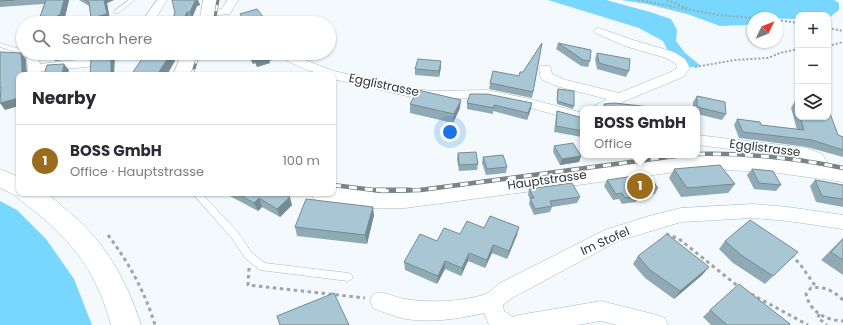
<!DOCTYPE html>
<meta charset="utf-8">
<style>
body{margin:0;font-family:Poppins,sans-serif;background:#f7f7f7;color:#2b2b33}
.controls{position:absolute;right:12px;top:12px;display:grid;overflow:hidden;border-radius:8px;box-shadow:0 1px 3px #0004}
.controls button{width:36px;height:36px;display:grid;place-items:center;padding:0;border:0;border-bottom:1px solid #e1e1e2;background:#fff;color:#2b2b33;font:20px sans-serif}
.compass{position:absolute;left:747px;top:12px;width:36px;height:36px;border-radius:50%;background:#fff;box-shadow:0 1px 3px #0004;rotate:47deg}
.you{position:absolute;left:450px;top:132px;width:14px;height:14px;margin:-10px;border:3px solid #fff;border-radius:50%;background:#1a73e8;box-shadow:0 0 0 6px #1a73e833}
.badge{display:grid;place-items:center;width:26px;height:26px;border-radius:50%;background:#9a6d1d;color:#fff;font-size:13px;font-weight:700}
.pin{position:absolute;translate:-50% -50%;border:2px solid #fff;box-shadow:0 1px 4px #0006}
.popup{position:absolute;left:580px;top:106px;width:120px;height:52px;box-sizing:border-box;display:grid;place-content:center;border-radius:8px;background:#fff;filter:drop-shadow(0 1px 3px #0005);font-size:13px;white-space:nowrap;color:#7c7c81}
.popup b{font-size:15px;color:#2b2b33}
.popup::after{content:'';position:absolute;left:50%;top:100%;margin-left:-8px;border:8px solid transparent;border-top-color:#fff}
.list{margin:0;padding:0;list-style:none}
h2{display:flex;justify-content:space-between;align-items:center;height:52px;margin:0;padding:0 16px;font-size:17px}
h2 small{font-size:13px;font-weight:400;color:#7c7c81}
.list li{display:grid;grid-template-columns:26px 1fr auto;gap:12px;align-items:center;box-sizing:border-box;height:72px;padding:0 16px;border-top:1px solid #e1e1e2}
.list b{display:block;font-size:15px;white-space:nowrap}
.list p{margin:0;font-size:13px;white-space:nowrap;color:#7c7c81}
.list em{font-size:13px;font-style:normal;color:#7c7c81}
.icon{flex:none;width:22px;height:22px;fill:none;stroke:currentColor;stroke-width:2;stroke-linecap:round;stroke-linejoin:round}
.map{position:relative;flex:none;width:843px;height:325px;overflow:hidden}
.search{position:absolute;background:#fff;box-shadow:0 1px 3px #0004;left:16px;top:16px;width:320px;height:44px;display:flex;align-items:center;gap:10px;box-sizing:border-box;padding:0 14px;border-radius:22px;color:#7c7c81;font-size:15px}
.panel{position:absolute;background:#fff;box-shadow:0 1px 3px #0004;left:16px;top:72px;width:320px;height:124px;border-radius:8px}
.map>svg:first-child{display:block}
.green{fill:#77d7ff}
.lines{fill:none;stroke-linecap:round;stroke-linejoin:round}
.lane-casing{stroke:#9ebcca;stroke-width:1}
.street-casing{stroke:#9ebcca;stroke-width:1}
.secondary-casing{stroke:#9ebcca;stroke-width:1}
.path-far1{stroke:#9da6aa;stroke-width:2;stroke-dasharray:2 2;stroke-linecap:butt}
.path{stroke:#9da6aa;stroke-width:3;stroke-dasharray:3.5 3.5;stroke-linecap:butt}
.lane{fill:#fff;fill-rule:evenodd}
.street{fill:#fff;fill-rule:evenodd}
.secondary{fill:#fff;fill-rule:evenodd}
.rail-far2-casing{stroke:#7a8488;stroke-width:3}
.rail-far1-casing{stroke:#7a8488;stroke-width:4.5}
.rail-casing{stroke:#7a8488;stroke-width:5}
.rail-far2{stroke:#fff;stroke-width:2;stroke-dasharray:6;stroke-linecap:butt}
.rail-far1{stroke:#fff;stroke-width:3;stroke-dasharray:8;stroke-linecap:butt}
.rail{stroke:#fff;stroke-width:3.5;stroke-dasharray:10;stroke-linecap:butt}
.wall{fill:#90aab5}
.shaded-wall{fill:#768b94}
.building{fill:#a8c6d3;stroke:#768b94}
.labels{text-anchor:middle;stroke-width:3.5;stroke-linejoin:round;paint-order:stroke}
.street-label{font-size:12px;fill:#29353b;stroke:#fff}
</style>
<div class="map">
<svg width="843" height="325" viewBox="0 0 843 325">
<rect width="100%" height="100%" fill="#f3f9fc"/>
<path class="green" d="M 548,0 L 606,0 L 650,12 L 671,19 L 677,30 L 676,41 L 685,53 L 701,66 L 684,68 L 670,55 L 663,41 L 639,28 Z
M 621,0 L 834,0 L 839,3 L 839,10 L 830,17 L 828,17 L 828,15 L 798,15 L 798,19 L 753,18 L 753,22 L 746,25 L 720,26 L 687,14 L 647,4 Z
M 0,201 L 17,210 L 46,239 L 74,279 L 92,325 L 0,325 Z"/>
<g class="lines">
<defs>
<path id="lane" d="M 129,0 L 135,0 L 118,13 L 114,13 L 114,11 Z
M 0,43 L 23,50 L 23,53 L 25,53 L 23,54 L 0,47 Z
M 192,193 L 201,193 L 237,231 L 252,253 L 265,263 L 348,273 L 351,274 L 353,277 L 351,280 L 348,281 L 260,270 L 246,259 L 231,237 Z"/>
<path id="street" d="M 157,0 L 167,0 L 153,23 L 141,23 Z
M 227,0 L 239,0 L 235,5 L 230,14 L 209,16 L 203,13 L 209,10 L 222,9 Z
M 599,28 L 633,40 L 674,52 L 685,59 L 690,68 L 683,77 L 625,101 L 610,109 L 592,109 L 594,106 L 607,99 L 556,86 L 541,79 L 539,69 L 540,66 L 550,66 L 552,74 L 566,80 L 619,93 L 673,71 L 677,67 L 676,64 L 666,58 L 625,46 L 595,33 L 593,31 L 595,29 Z
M 22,50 L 23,50 L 23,53 L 38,53 L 40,64 L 85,59 L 100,53 L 116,53 L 114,56 L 87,67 L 41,71 L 42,75 L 28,75 L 27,57 L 22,56 L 20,53 Z
M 276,53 L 291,53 L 305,60 L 334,71 L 407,88 L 432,91 L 487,90 L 530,99 L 583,113 L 583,123 L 528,107 L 487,98 L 432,99 L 407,96 L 333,79 L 333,75 C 313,75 295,65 278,56 Z
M 697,135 L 807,148 L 822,154 L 833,171 L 831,175 L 825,177 L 819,175 L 811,162 L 803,158 L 697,145 Z
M 753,204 L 788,207 L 843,215 L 843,229 L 788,221 L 753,218 L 681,222 L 618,241 L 512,298 L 503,305 L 504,311 L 513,317 L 519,315 L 601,301 L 657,315 L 665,318 L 668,325 L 617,325 L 601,321 L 577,325 L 489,325 L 484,313 C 458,319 432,323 406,319 C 395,317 383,312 373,308 L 370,301 L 373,294 C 384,290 393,297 405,299 C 428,303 463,302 486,294 C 490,292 494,288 498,284 L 605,230 L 649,216 L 681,208 Z"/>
<path id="secondary" d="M 203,0 L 217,0 L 217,13 L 214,23 L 198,23 L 201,13 Z
M 182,53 L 200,53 L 191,75 L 173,75 Z
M 697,153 L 771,156 L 843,166 L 843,182 L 771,172 L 698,169 L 405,208 C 374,209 343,209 314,199 L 310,193 L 333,193 L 333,186 L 368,191 L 405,190 L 683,155 L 697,155 Z
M 0,169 L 19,177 L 19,193 C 27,193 36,192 43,193 C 50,194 58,203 63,207 C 103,238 126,278 141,325 L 111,325 C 95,266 67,235 19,199 L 17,196 L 0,188 Z"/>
</defs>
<use href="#lane" class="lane-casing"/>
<use href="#street" class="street-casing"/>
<use href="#secondary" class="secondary-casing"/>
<path class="path-far1" d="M 638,0 L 718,15 L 753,18
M 667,0 L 689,9
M 777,20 L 798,23
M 828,28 L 843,31
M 828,46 L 843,42
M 695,67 L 735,60 L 768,58 L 780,53 L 798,49"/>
<path class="path" d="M 666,234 L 679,239 L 739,287
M 108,235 C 129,263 145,292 155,325
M 791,255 L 800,264 L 816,287
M 249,268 L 248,285 L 365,298
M 751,294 L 808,325
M 843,300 C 834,291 824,286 811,288 L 806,294 C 810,312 825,320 843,321
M 819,314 L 818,318 L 827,325"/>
<use href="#lane" class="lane"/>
<use href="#street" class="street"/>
<use href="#secondary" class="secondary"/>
<defs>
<path id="rail-far2" d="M 214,23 L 218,0
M 192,75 L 199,53"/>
<path id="rail-far1" d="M 697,154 C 746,153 795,158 843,168
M 333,185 L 382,191 L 421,190 L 683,155"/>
<path id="rail" d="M 376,190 L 410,190"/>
</defs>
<use href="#rail-far2" class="rail-far2-casing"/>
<use href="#rail-far1" class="rail-far1-casing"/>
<use href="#rail" class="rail-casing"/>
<use href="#rail-far2" class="rail-far2"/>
<use href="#rail-far1" class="rail-far1"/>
<use href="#rail" class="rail"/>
</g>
<path class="wall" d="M 0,0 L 69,0 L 64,21 L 61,21 L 61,23 L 43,23 L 43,22 L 40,17 L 44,4 L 0,7 Z
M 79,0 L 114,0 L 107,3 L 110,20 L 94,23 L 91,18 L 89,6 Z
M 198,0 L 200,5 L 197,6 L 192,18 L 189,18 L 187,23 L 171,23 Z
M 542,43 L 532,98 L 489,89 L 490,83 L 519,76 L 523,72 Z
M 558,43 L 590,61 L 588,67 L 581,66 L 556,49 Z
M 247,53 L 270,53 L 272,60 L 269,61 L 270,63 L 257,67 L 255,63 L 253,64 Z
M 597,53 L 629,71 L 626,77 L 597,69 L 595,59 Z
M 441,67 L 439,77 L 415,75 L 415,69 Z
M 558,89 L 574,106 L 573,109 L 557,104 L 557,92 Z
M 697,96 L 726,114 L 722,120 L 697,114 L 697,109 L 693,109 L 693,102 Z
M 795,101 L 798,102 L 798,117 L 828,117 L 838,135 L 843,137 L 843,157 L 807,147 L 739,138 L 734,125 L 737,119 L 761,125 L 797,130 L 791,108 Z
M 467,103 L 532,103 L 527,120 L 493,111 L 493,114 L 467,109 Z
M 410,104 L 460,108 L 453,123 L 410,113 Z
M 557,111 L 583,118 L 583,133 L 582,137 L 554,132 L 556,117 Z
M 554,146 L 581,156 L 579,162 L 560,165 L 553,152 Z
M 458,153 L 478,164 L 477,170 L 459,171 L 457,159 Z
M 610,155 L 630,155 L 612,158 Z
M 483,157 L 507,167 L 506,173 L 486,175 L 482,163 Z
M 674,169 L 735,184 L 728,193 L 681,197 L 669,178 Z
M 752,169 L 781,185 L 776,191 L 754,189 L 747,175 Z
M 607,180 L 658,188 L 655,194 L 639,197 L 636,202 L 622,204 L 619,199 L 613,200 L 604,186 Z
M 815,180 L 843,185 L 843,207 L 816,202 L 810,186 Z
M 529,189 L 580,197 L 577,203 L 552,207 L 550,212 L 534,215 L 529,204 L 530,199 L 528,195 Z
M 227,193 L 283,193 L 292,205 L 280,217 L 262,207 L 258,211 L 228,195 Z
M 374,215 L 367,244 L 297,236 L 295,227 Z
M 484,228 L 517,235 L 507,259 L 492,253 L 485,268 L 468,261 L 461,276 L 445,269 L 437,284 L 405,270 L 404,262 L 437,241 Z
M 843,238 L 843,275 L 821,260 Z
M 725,241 L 798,252 L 765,284 L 733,263 L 719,249 Z
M 638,256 L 709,267 L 702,275 L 674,299 L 645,278 L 633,264 Z
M 710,310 L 789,325 L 711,325 L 703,317 Z"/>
<path class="shaded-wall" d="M 64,0 L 69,0 L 64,21 L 61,21 L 61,23 L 55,23 Z
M 104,0 L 114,0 L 107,3 L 110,20 L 94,23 L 91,18 Z
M 198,0 L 200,5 L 197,6 L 192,18 L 190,12 L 195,1 Z
M 187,12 L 189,18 L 187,23 L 182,23 Z
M 45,16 L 43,22 L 40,17 Z
M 265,19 L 266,23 L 252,23 Z
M 21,53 L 26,59 L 27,75 L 22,75 Z
M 68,53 L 72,53 L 71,59 L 55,61 L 52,56 Z
M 111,53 L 112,53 L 115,57 L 114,75 L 111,75 Z
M 171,53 L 172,53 L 175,61 L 167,75 L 157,75 Z
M 271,54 L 272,60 L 269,61 L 270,63 L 257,67 L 255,61 L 267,55 Z
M 253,57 L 255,63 L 253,64 L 251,58 Z
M 441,61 L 441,67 L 439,77 L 439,71 Z
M 64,64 L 69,70 L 68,74 L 69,75 L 62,75 Z
M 19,98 L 19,106 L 5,110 L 0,103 Z
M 461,100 L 460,108 L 453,123 L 454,114 Z
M 532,103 L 531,109 L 527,120 L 528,113 Z
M 613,155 L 630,155 L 612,158 Z
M 581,156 L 579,162 L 560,165 L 562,159 Z
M 290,197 L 292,205 L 280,217 L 277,209 Z
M 259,198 L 262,207 L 258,211 L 254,203 Z
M 373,207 L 374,215 L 367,244 L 365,235 Z
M 519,227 L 517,235 L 507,259 L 509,251 Z
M 493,245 L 492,253 L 485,268 L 487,260 Z
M 469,253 L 468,261 L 461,276 L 462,268 Z
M 445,261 L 445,269 L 437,284 L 438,276 Z
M 709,267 L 702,275 L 674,299 L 680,291 Z"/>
<path class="building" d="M 0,0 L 15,0 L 0,1 Z
M 46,0 L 64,0 L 60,15 L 58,15 L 56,23 L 43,23 L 45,16 L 40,17 Z
M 85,0 L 104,0 L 107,14 L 91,18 L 89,2 Z
M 172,0 L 197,0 L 195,1 L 190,12 L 187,12 L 182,23 L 171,23 L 175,13 Z
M 257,9 L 265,19 L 252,23 L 231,23 L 230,22 L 230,23 L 215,23 L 216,21 L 227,17 L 229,19 L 243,19 L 240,14 Z
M 295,18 L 298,23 L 279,23 L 279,22 Z
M 542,43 L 533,92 L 490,83 L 493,71 L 519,76 L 520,72 L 523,72 Z
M 558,43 L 591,50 L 590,61 L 583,60 Z
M 0,52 L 21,53 L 22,69 L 22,75 L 19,75 L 19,98 L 0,103 L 1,87 L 0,87 Z
M 52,53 L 68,53 L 68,54 L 52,56 Z
M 107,53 L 111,53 L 111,75 L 90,75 L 91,60 Z
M 146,53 L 171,53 L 157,75 L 131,75 Z
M 248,53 L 270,53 L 271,54 L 267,55 L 268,57 L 255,61 L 253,57 L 251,58 Z
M 597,53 L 630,59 L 629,71 L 599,63 Z
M 418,59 L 441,61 L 439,71 L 415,69 Z
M 64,64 L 62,75 L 44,75 L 47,65 Z
M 558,89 L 574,91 L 574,106 L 557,101 Z
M 418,90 L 461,100 L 454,114 L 410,104 Z
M 470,94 L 487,94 L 532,103 L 528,113 L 494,105 L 494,108 L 467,103 Z
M 697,96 L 725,102 L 726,114 L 697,107 Z
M 795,101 L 798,102 L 798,111 Z
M 614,103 L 650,107 L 650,109 L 605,109 L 604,104 Z
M 828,108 L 838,135 L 843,137 L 843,150 L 812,140 L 743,132 L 737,119 L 760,122 L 761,125 L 804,130 L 800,117 L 828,117 Z
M 557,111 L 583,118 L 583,131 L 556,126 Z
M 573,143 L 581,156 L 562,159 L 554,146 Z
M 476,152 L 478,164 L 459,165 L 458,153 Z
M 503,155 L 507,167 L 487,169 L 483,157 Z
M 720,165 L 735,184 L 687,188 L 674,169 Z
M 752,169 L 773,171 L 781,185 L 759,183 Z
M 648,174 L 658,188 L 636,191 L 639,196 L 625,198 L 622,193 L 616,194 L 607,180 Z
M 815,180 L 843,185 L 843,199 L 822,196 Z
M 572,183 L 580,197 L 550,201 L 552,206 L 535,209 L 530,198 L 534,198 L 529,189 Z
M 236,193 L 283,193 L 290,197 L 277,209 L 259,198 L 254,203 Z
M 306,199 L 373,207 L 365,235 L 295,227 Z
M 490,216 L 519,227 L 509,251 L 493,245 L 487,260 L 469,253 L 462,268 L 445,261 L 438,276 L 404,262 L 420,234 L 437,241 L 444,228 L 460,234 L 467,221 L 484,228 Z
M 750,220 L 798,252 L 773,276 L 741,255 L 725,241 Z
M 667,234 L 709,267 L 680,291 L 650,270 L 638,256 Z
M 843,239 L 843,260 L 831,252 Z
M 739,284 L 790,324 L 789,325 L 727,325 L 710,310 Z
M 334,293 L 349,325 L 280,325 L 277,316 Z"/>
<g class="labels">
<g class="street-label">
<text transform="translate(384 85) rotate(12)" y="4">Egglistrasse</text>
<text transform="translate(765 148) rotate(7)" y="4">Egglistrasse</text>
<text transform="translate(547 180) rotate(-8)" y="4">Hauptstrasse</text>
<text transform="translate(605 241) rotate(-24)" y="4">Im Stofel</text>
</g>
</g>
</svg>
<div class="controls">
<button>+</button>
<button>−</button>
<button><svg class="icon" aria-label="layers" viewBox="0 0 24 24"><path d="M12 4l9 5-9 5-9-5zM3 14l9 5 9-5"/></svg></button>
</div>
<svg class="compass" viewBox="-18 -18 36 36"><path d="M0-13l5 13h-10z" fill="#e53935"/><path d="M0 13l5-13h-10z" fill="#7c7c81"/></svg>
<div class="you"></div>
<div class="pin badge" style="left:640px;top:186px">1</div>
<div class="popup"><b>BOSS GmbH</b>Office</div>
<div class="search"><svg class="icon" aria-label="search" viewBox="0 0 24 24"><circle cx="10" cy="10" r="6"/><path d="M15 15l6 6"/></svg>Search here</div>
<section class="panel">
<h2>Nearby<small></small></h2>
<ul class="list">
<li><span class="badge">1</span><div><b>BOSS GmbH</b><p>Office · Hauptstrasse</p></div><em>100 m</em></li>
</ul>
</section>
</div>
